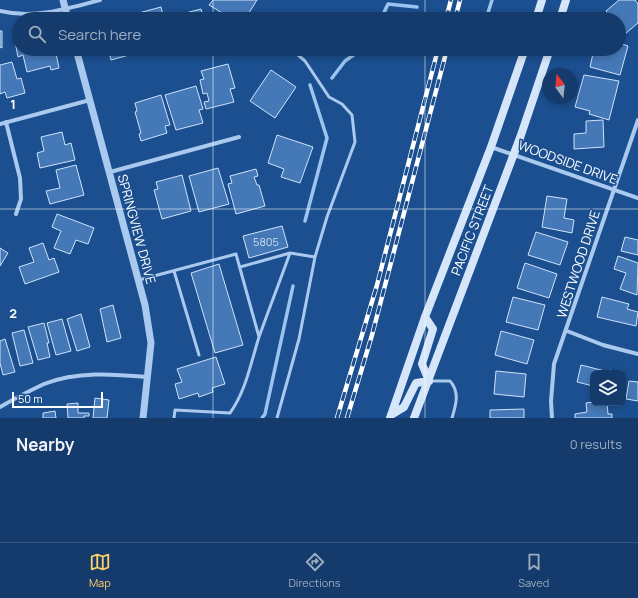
<!DOCTYPE html>
<style>
body{margin:0;font-family:Manrope,sans-serif;background:#214673;color:#f1f3f6}
.controls{position:absolute;right:12px;bottom:12px;display:grid;overflow:hidden;border-radius:8px;box-shadow:0 2px 6px #0003}
.controls button{width:36px;height:36px;display:grid;place-items:center;padding:0;border:0;border-bottom:1px solid #33557e;background:#143b6b;color:#f1f3f6;font:20px sans-serif}
.compass{position:absolute;left:542px;top:68px;width:36px;height:36px;border-radius:50%;background:#143b6b;box-shadow:0 2px 6px #0003;rotate:345deg}
.scale{position:absolute;left:12px;bottom:10px;width:91px;box-sizing:border-box;padding-left:4px;border:2px solid #fff;border-top:0;font-size:11px;line-height:14px;white-space:nowrap;color:#fff;-webkit-text-stroke:3px #1b4f8f;paint-order:stroke}
.list{margin:0;padding:0;list-style:none}
h2{display:flex;justify-content:space-between;align-items:center;height:52px;margin:0;padding:0 16px;font-size:17px}
h2 small{font-size:13px;font-weight:400;color:#9dadc1}
.icon{flex:none;width:22px;height:22px;fill:none;stroke:currentColor;stroke-width:2;stroke-linecap:round;stroke-linejoin:round}
.map{position:relative;flex:none;width:638px;height:418px;overflow:hidden}
.search{position:absolute;background:#143b6b;box-shadow:0 2px 6px #0003;left:12px;right:12px;top:12px;height:44px;display:flex;align-items:center;gap:10px;box-sizing:border-box;padding:0 14px;border-radius:22px;color:#9dadc1;font-size:15px}
.sheet{height:124px;background:#143b6b}
nav{display:flex;justify-content:space-around;align-items:center;box-sizing:border-box;height:56px;border-top:1px solid #33557e;background:#143b6b;font-size:11px;color:#9dadc1}
nav a{display:grid;justify-items:center;gap:2px}
nav .on{color:#ffd166}
.map>svg:first-child{display:block}
.lines{fill:none;stroke-linecap:round;stroke-linejoin:round}
.stream{stroke:#9cc4f0;stroke-width:3.5}
.building{fill:#4478b7;stroke:#cfe3fa}
.service{stroke:#a9c9ee;stroke-width:3}
.minor{stroke:#a9c9ee;stroke-width:4}
.tertiary{stroke:#a9c9ee;stroke-width:7}
.secondary{stroke:#d6e6fa;stroke-width:8}
.rail-casing{stroke:#fff;stroke-width:4.5}
.rail{stroke:#1b4f8f;stroke-width:3;stroke-dasharray:9;stroke-linecap:butt}
.grid{fill:none;stroke:#fff;stroke-width:1;stroke-opacity:0.55}
.labels{text-anchor:middle;stroke-width:3;stroke-linejoin:round;paint-order:stroke}
.number-label{font-size:11px;fill:#d0dded}
.street-label{font-size:13px;fill:#fff;stroke:#1b4f8f}
.grid-label{font-size:13px;text-anchor:middle;font-weight:bold;fill:#fff;stroke:#1b4f8f;stroke-width:3;stroke-linejoin:round;paint-order:stroke}
</style>
<div class="map">
<svg width="638" height="418" viewBox="0 0 638 418">
<rect width="100%" height="100%" fill="#1b4f8f"/>
<g class="lines">
<path class="stream" d="M 381,19 L 388,4 L 417,7
M 486,19 L 492,0
M 332,78 L 345,61 L 362,49
M 305,221 L 327,138 L 310,85
M 262,418 L 265,414 L 293,286"/>
</g>
<path class="building" d="M 213,0 L 257,0 L 245,19 L 232,19 L 209,5 Z
M 619,0 L 635,0 L 638,4 L 638,23 L 625,34 L 619,27 L 619,19 L 612,19 L 606,11 Z
M 161,7 L 164,19 L 136,19 L 135,14 Z
M 201,9 L 203,16 L 207,15 L 209,19 L 175,19 L 174,16 Z
M 0,31 L 2,31 L 2,48 L 0,47 Z
M 19,41 L 19,49 L 55,49 L 59,68 L 51,70 L 50,66 L 27,72 L 23,55 L 18,57 L 15,42 Z
M 619,43 L 628,46 L 620,75 L 590,67 L 594,49 L 619,49 Z
M 108,49 L 139,49 L 140,52 L 111,60 Z
M 12,62 L 17,79 L 21,78 L 25,93 L 7,98 L 5,92 L 0,94 L 0,65 Z
M 228,64 L 235,88 L 230,89 L 234,102 L 206,109 L 204,102 L 209,101 L 207,93 L 203,94 L 200,80 L 204,79 L 201,71 Z
M 271,70 L 296,87 L 275,118 L 250,101 Z
M 584,75 L 619,81 L 609,120 L 589,114 L 590,111 L 575,107 Z
M 196,86 L 203,109 L 199,110 L 203,123 L 176,130 L 165,95 Z
M 161,95 L 170,125 L 165,126 L 167,133 L 141,141 L 139,134 L 141,133 L 135,112 L 137,111 L 135,103 Z
M 603,120 L 604,147 L 574,149 L 574,134 L 586,133 L 586,121 Z
M 62,132 L 65,145 L 71,143 L 75,160 L 40,168 L 37,153 L 44,151 L 41,137 Z
M 277,135 L 313,147 L 300,183 L 281,177 L 284,169 L 268,163 Z
M 76,165 L 84,195 L 50,204 L 46,191 L 60,188 L 56,170 Z
M 218,168 L 229,204 L 199,212 L 189,176 Z
M 256,169 L 258,176 L 254,177 L 257,185 L 259,185 L 265,206 L 236,214 L 228,184 L 232,183 L 230,176 Z
M 182,175 L 191,211 L 162,219 L 154,190 L 158,189 L 156,182 Z
M 547,196 L 567,199 L 564,218 L 574,220 L 572,233 L 542,227 Z
M 57,214 L 94,228 L 88,244 L 76,240 L 70,254 L 54,248 L 61,231 L 52,227 Z
M 282,226 L 288,247 L 249,258 L 243,236 Z
M 536,232 L 568,242 L 560,265 L 528,255 Z
M 625,237 L 638,240 L 638,255 L 621,251 Z
M 43,243 L 49,260 L 54,258 L 59,272 L 25,284 L 19,267 L 34,262 L 29,248 Z
M 0,248 L 8,253 L 0,266 Z
M 618,256 L 638,263 L 637,295 L 620,289 L 626,273 L 614,269 Z
M 525,263 L 557,274 L 549,298 L 517,288 Z
M 219,264 L 243,345 L 215,353 L 191,273 Z
M 513,297 L 545,305 L 538,330 L 506,322 Z
M 602,297 L 629,304 L 627,309 L 638,312 L 636,326 L 597,317 Z
M 113,305 L 121,338 L 107,342 L 100,309 Z
M 81,314 L 90,347 L 77,351 L 67,319 Z
M 62,319 L 71,351 L 56,355 L 47,323 Z
M 44,323 L 49,343 L 47,343 L 50,357 L 38,360 L 28,327 Z
M 24,330 L 33,363 L 20,366 L 12,333 Z
M 501,331 L 534,340 L 527,364 L 495,355 Z
M 5,339 L 15,372 L 3,375 L 0,363 L 0,341 Z
M 216,357 L 225,384 L 212,388 L 213,392 L 199,397 L 198,393 L 179,399 L 175,384 L 182,382 L 177,369 Z
M 581,365 L 609,372 L 610,370 L 620,373 L 593,373 L 593,386 L 577,382 Z
M 496,371 L 526,374 L 524,397 L 494,394 Z
M 629,381 L 638,382 L 638,401 L 626,399 Z
M 95,398 L 109,400 L 107,418 L 93,418 Z
M 593,402 L 607,403 L 608,414 L 612,414 L 612,418 L 575,418 L 575,414 L 587,412 L 586,403 Z
M 78,403 L 78,413 L 89,413 L 89,416 L 84,416 L 84,418 L 68,418 L 67,404 Z
M 524,409 L 524,418 L 490,418 L 490,410 Z
M 55,411 L 56,418 L 43,418 L 43,413 Z"/>
<g class="lines">
<path class="service" d="M 240,267 L 290,253 L 315,257
M 174,271 L 199,355
M 139,280 L 236,254 L 259,337
M 429,381 L 450,381 C 460,392 456,405 452,418
M 174,418 L 175,410 L 230,413 C 246,391 251,362 259,337 C 269,309 280,281 290,253
M 277,418 L 299,339 L 315,257 L 327,217 L 355,142 L 352,115 L 342,104 L 329,97 L 305,61 L 291,49"/>
<path class="minor" d="M 0,11 C 34,19 67,9 100,0
M 6,122 L 20,178 L 21,199 L 16,214
M 0,124 L 90,100
M 491,147 L 638,198
M 110,172 L 239,137
M 567,331 L 603,345 L 638,354
M 0,407 C 14,399 29,391 44,384 C 77,371 113,374 148,377
M 552,418 L 551,401 L 554,364 L 638,120"/>
<path class="tertiary" d="M 63,0 L 68,19
M 76,49 L 145,305 L 151,343 L 143,418"/>
<path class="secondary" d="M 536,19 L 542,0
M 560,19 L 566,0
M 425,317 L 433,329 L 422,364 L 429,381
M 391,415 L 404,407 L 416,383 L 429,381
M 390,418 L 425,317 L 491,147 L 525,49
M 414,418 L 521,135 L 550,49"/>
<defs>
<path id="rail" d="M 446,19 L 451,0
M 455,19 L 460,0
M 337,418 L 377,285 L 438,49
M 347,418 L 372,335 L 447,49"/>
</defs>
<use href="#rail" class="rail-casing"/>
<use href="#rail" class="rail"/>
</g>
<path class="grid" d="M 213,0 L 213,19M 425,0 L 425,19M 213,49 L 213,418M 425,49 L 425,418M 0,209 L 638,209"/>
<g class="labels">
<g class="number-label">
<text x="266" y="246">5805</text>
</g>
<g class="street-label">
<text transform="translate(568 162) rotate(20)" y="5">WOODSIDE DRIVE</text>
<text transform="translate(137 229) rotate(75)" y="5">SPRINGVIEW DRIVE</text>
<text transform="translate(472 230) rotate(-69)" y="5">PACIFIC STREET</text>
<text transform="translate(578 264) rotate(-72)" y="5">WESTWOOD DRIVE</text>
</g>
</g>
<g class="grid-label">
<text x="13" y="109">1</text>
<text x="13" y="318">2</text>
</g>
</svg>
<div class="controls">
<button><svg class="icon" aria-label="layers" viewBox="0 0 24 24"><path d="M12 4l9 5-9 5-9-5zM3 14l9 5 9-5"/></svg></button>
</div>
<svg class="compass" viewBox="-18 -18 36 36"><path d="M0-13l5 13h-10z" fill="#e53935"/><path d="M0 13l5-13h-10z" fill="#9dadc1"/></svg>
<div class="scale">50 m</div>
<div class="search"><svg class="icon" aria-label="search" viewBox="0 0 24 24"><circle cx="10" cy="10" r="6"/><path d="M15 15l6 6"/></svg>Search here</div>
</div>
<section class="sheet">
<h2>Nearby<small>0 results</small></h2>
<ul class="list">
</ul>
</section>
<nav>
<a class="on"><svg class="icon" aria-label="map" viewBox="0 0 24 24"><path d="M3 6l6-2 6 2 6-2v14l-6 2-6-2-6 2zM9 4v14M15 6v14"/></svg>Map</a>
<a><svg class="icon" aria-label="directions" viewBox="0 0 24 24"><path d="M12 3l9 9-9 9-9-9zM9 14v-3h6M13 9l2 2-2 2"/></svg>Directions</a>
<a><svg class="icon" aria-label="saved" viewBox="0 0 24 24"><path d="M7 4h10v16l-5-4-5 4z"/></svg>Saved</a>
</nav>
